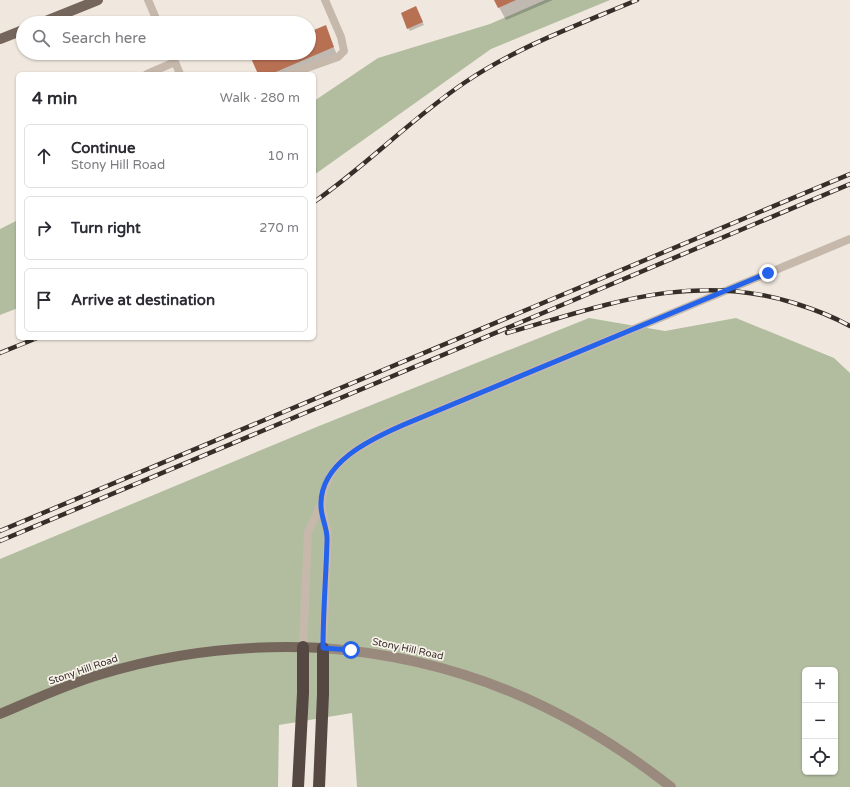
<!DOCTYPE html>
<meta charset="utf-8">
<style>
body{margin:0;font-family:"Varela Round",sans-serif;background:#f7f7f7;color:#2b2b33}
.controls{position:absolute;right:12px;bottom:12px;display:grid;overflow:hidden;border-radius:6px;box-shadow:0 1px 3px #0004}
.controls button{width:36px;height:36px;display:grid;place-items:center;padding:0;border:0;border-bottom:1px solid #e1e1e2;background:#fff;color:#2b2b33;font:20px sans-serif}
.stop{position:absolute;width:12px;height:12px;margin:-9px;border:3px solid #2563eb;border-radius:50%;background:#fff}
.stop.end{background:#2563eb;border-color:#fff;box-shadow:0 1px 4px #0008}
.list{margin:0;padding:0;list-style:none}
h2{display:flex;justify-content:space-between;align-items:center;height:52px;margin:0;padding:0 16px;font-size:17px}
h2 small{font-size:13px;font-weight:400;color:#7c7c81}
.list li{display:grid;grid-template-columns:26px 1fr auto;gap:12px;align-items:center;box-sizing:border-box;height:64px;margin:0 8px 8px;padding:0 8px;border:1px solid #e1e1e2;border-radius:6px}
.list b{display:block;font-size:15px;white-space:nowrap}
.list p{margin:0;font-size:13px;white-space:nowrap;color:#7c7c81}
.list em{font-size:13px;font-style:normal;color:#7c7c81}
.icon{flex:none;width:22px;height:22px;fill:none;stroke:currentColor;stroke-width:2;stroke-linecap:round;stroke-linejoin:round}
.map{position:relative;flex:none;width:850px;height:787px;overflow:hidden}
.search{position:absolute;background:#fff;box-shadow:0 1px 3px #0004;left:16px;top:16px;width:300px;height:44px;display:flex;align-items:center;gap:10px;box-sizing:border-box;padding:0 14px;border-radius:22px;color:#7c7c81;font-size:15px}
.panel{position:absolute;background:#fff;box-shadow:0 1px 3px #0004;left:16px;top:72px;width:300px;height:268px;border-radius:6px}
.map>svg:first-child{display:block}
.green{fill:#b2bda0;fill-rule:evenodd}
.shadow{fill:#0003}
.building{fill:#b87053}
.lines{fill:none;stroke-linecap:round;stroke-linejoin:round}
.lane{stroke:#c6b9ab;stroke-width:8}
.secondary{stroke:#9a897d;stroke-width:10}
.primary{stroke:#75665c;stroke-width:10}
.highway{stroke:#554842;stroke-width:12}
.rail-casing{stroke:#352e29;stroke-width:4.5}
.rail{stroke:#f8f2ea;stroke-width:3;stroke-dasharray:9;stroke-linecap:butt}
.route{stroke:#2563eb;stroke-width:5}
.labels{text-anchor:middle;stroke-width:3.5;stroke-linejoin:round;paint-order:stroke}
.street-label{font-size:10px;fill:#352e29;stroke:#f8f2ea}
</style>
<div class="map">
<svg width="850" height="787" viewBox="0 0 850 787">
<rect width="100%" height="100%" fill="#f0e8de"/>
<path class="green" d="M 545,0 L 610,0 L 491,49 L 314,175 L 314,101 L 378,58 L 490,24 Z
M 18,220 L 18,308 L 0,315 L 0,229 Z
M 589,318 L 665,331 L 736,318 L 834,358 L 850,373 L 850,787 L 357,787 L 352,713 L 279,725 L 278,787 L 0,787 L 0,559 L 319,426 ZM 805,670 L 835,670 L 835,772 L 805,772 Z"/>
<path class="shadow" d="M 495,0 L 553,0 L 506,20 Z
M 417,10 L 424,25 L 410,31 L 408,28 Z
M 325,27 L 338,57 L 298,74 L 259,74 L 259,53 L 309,53 L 309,33 Z"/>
<path class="building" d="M 494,0 L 516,0 L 498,8 Z
M 416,6 L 423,22 L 407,29 L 401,13 Z
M 326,25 L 334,47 L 271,74 L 258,74 L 250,56 L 257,53 L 309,53 L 309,32 Z"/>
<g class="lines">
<path class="lane" d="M 148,0 L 158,23
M 175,62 L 180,74
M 147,74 L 175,62 L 171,53
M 290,74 L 338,57 L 344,51 L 341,37 L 325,0
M 321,505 L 328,533 L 323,648
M 303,647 L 308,532 L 321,505 L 324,490 L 330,476 L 339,463 L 351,453 L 380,435 L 403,425 L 850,239"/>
<path class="secondary" d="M 323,648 C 457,658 566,705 671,787"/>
<path class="primary" d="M 41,23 L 98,0
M 0,39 L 23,30
M 0,714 C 33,700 67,684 102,674 C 174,652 247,644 323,648"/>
<path class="highway" d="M 298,787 L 303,693 L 303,647
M 319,787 L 323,694 L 323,648"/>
<defs>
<path id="rail" d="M 314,202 C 367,165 411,119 464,83 C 517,47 578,25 637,0
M 507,333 C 606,305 691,271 794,303 C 813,309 832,316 850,326
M 0,353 L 37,338
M 0,531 L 850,174
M 0,541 L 850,184"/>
</defs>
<use href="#rail" class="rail-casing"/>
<use href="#rail" class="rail"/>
</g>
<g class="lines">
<path class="route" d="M 351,650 L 323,648 C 323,612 326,577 327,541 C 328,529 321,518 321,506 C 319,463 371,439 403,425 L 768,273"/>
</g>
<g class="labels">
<g class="street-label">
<text transform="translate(408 648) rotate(12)" y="4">Stony Hill Road</text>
<text transform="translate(83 669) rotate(-19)" y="4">Stony Hill Road</text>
</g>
</g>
</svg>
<div class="controls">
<button>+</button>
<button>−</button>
<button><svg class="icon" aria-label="locate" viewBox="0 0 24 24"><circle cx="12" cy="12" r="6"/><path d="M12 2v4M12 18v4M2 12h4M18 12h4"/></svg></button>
</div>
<div class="stop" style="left:351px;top:650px"></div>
<div class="stop end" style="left:768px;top:273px"></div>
<div class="search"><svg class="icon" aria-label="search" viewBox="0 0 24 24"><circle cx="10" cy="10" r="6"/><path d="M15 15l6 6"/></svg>Search here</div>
<section class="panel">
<h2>4 min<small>Walk · 280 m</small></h2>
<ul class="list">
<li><svg class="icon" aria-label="ahead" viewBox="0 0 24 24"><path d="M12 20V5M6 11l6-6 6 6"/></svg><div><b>Continue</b><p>Stony Hill Road</p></div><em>10 m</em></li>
<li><svg class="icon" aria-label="right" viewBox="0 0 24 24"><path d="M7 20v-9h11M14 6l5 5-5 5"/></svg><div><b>Turn right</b></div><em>270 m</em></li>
<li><svg class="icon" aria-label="arrive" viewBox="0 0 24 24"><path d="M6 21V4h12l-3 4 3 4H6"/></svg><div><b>Arrive at destination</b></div></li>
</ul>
</section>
</div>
